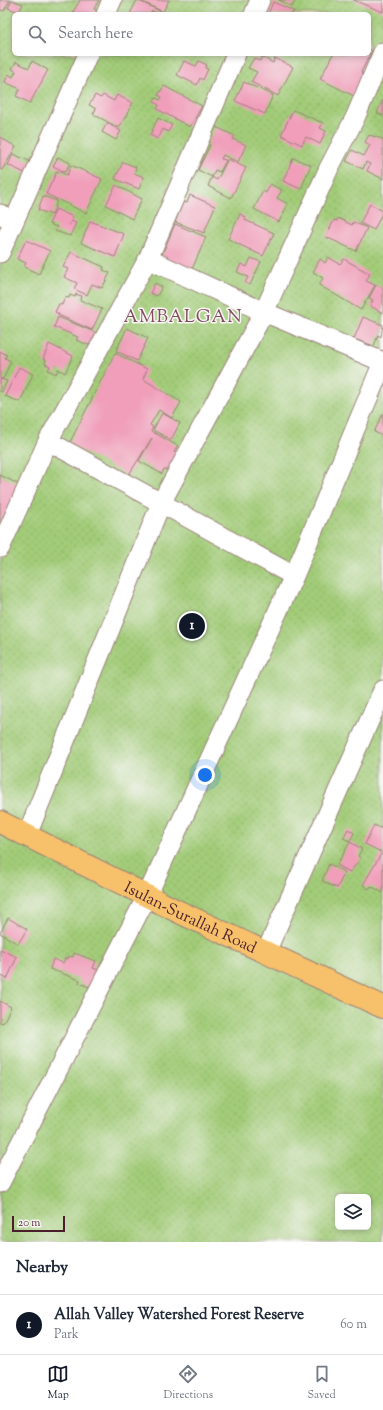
<!DOCTYPE html>
<style>
body{margin:0;font-family:"Sorts Mill Goudy",serif;background:#f6f6f7;color:#1f2937}
.controls{position:absolute;right:12px;bottom:12px;display:grid;overflow:hidden;border-radius:6px;box-shadow:0 2px 6px #0003}
.controls button{width:36px;height:36px;display:grid;place-items:center;padding:0;border:0;border-bottom:1px solid #e0e1e3;background:#fff;color:#1f2937;font:20px sans-serif}
.scale{position:absolute;left:12px;bottom:10px;width:53px;box-sizing:border-box;padding-left:4px;border:2px solid #4a1f2b;border-top:0;font-size:11px;line-height:14px;white-space:nowrap;color:#4a1f2b;-webkit-text-stroke:3px #f6f6f2;paint-order:stroke}
.you{position:absolute;left:205px;top:775px;width:14px;height:14px;margin:-10px;border:3px solid #fff;border-radius:50%;background:#1a73e8;box-shadow:0 0 0 6px #1a73e833}
.badge{display:grid;place-items:center;width:26px;height:26px;border-radius:50%;background:#111827;color:#fff;font-size:13px;font-weight:700}
.pin{position:absolute;translate:-50% -50%;border:2px solid #fff;box-shadow:0 1px 4px #0006}
.list{margin:0;padding:0;list-style:none}
h2{display:flex;justify-content:space-between;align-items:center;height:52px;margin:0;padding:0 16px;font-size:17px}
h2 small{font-size:13px;font-weight:400;color:#747a83}
.list li{display:grid;grid-template-columns:26px 1fr auto;gap:12px;align-items:center;box-sizing:border-box;height:60px;padding:0 16px;border-top:1px solid #e0e1e3}
.list b{display:block;font-size:15px;white-space:nowrap}
.list p{margin:0;font-size:13px;white-space:nowrap;color:#747a83}
.list em{font-size:13px;font-style:normal;color:#747a83}
.icon{flex:none;width:22px;height:22px;fill:none;stroke:currentColor;stroke-width:2;stroke-linecap:round;stroke-linejoin:round}
.map{position:relative;flex:none;width:383px;height:1242px;overflow:hidden}
.search{position:absolute;background:#fff;box-shadow:0 2px 6px #0003;left:12px;right:12px;top:12px;height:44px;display:flex;align-items:center;gap:10px;box-sizing:border-box;padding:0 14px;border-radius:6px;color:#747a83;font-size:15px}
.sheet{height:112px;background:#fff}
nav{display:flex;justify-content:space-around;align-items:center;box-sizing:border-box;height:56px;border-top:1px solid #e0e1e3;background:#fff;font-size:11px;color:#747a83}
nav a{display:grid;justify-items:center;gap:2px}
nav .on{color:#111827}
.map>svg:first-child{display:block}
.park{fill:url(#park-dots);stroke:#767652;fill-rule:evenodd}
.building{fill:#f09eba}
.lines{fill:none;stroke-linecap:round;stroke-linejoin:round}
.minor-casing{stroke:#9a8177;stroke-width:21}
.trunk-casing{stroke:#9a8177;stroke-width:24}
.minor{stroke:#fff;stroke-width:19}
.trunk{stroke:#f7c06b;stroke-width:22}
.labels{text-anchor:middle;stroke-width:3;stroke-linejoin:round;paint-order:stroke}
.street-label{font-size:16px;fill:#4a1f2b;stroke:#f6f6f2}
.quarter-label{font-size:18px;letter-spacing:1px;fill:#844b5d;stroke:#f6f6f2}
</style>
<div class="map">
<svg width="383" height="1242" viewBox="0 0 383 1242">
<defs>
<pattern id="park-dots" width="8" height="8" patternUnits="userSpaceOnUse"><rect width="8" height="8" fill="#a2cc78"/><path d="M2 2h.1M6 6h.1" fill="none" stroke="#8daf68" stroke-width="1.8" stroke-linecap="round"/></pattern>
</defs>
<rect width="100%" height="100%" fill="#f6f6f2"/>
<filter id="ink" filterUnits="userSpaceOnUse"><feTurbulence type="fractalNoise" baseFrequency=".025" numOctaves="2"/><feDisplacementMap in="SourceGraphic" scale="8" xChannelSelector="R" yChannelSelector="G"/><feConvolveMatrix kernelMatrix="1 2 1 2 8 2 1 2 1" color-interpolation-filters="sRGB"/></filter>
<filter id="wash" filterUnits="userSpaceOnUse"><feTurbulence type="fractalNoise" baseFrequency=".012" numOctaves="4" result="noise"/><feDisplacementMap in="SourceGraphic" scale="16" xChannelSelector="R" yChannelSelector="G"/><feGaussianBlur stdDeviation="0.9" result="paint"/><feColorMatrix in="noise" values="0 0 0 0 0 0 0 0 0 0 0 0 0 0 0 0 0 1.4 0 .05"/><feComposite in="paint" operator="in"/></filter>
<g filter="url(#wash)">
<rect width="100%" height="100%" fill="#eae3c3"/>
<path class="park" d="M 0,0 L 383,0 L 383,1242 L 0,1242 ZM 14,14 L 369,14 L 369,54 L 14,54 ZM 338,1197 L 368,1197 L 368,1227 L 338,1227 Z"/>
<g id="blocks">
<path class="building" d="M 0,0 L 10,0 L 4,11 L 0,10 Z
M 12,0 L 23,4 L 19,12 L 8,8 Z
M 80,0 L 99,0 L 94,9 L 99,12 L 98,14 L 72,14 Z
M 137,0 L 162,12 L 161,14 L 152,11 L 150,14 L 130,14 Z
M 139,0 L 169,0 L 163,12 Z
M 279,0 L 296,0 L 292,7 Z
M 353,0 L 383,0 L 383,12 Z
M 273,2 L 294,11 L 292,14 L 268,14 Z
M 369,49 L 372,51 L 361,72 L 365,75 L 354,96 L 320,79 L 333,54 L 369,54 Z
M 262,57 L 273,63 L 275,58 L 293,67 L 278,96 L 251,82 L 257,72 L 248,68 L 254,58 L 260,61 Z
M 32,61 L 48,70 L 30,103 L 16,96 L 20,89 L 5,82 L 8,74 L 13,77 L 16,71 L 12,69 L 16,62 L 29,68 Z
M 184,61 L 196,66 L 199,61 L 207,65 L 205,68 L 208,69 L 203,80 L 200,78 L 197,85 L 177,75 Z
M 244,82 L 273,95 L 265,114 L 235,101 Z
M 164,86 L 202,106 L 190,127 L 157,109 L 159,105 L 154,102 L 156,98 L 160,100 L 162,97 L 158,95 Z
M 95,95 L 101,98 L 103,95 L 114,101 L 117,95 L 133,103 L 119,128 L 93,114 L 96,109 L 89,105 Z
M 383,100 L 383,116 L 377,113 Z
M 293,110 L 323,123 L 320,128 L 326,131 L 320,144 L 306,137 L 302,145 L 281,135 Z
M 158,118 L 172,125 L 168,132 L 163,129 L 158,139 L 150,135 Z
M 107,123 L 121,131 L 116,140 L 102,132 Z
M 216,127 L 235,136 L 233,139 L 246,145 L 238,162 L 223,155 L 221,159 L 226,160 L 220,172 L 215,170 L 212,177 L 198,170 L 210,145 L 207,144 Z
M 369,135 L 383,139 L 383,179 L 367,171 L 370,164 L 366,162 L 363,169 L 346,161 L 352,150 L 364,156 L 370,145 L 365,142 Z
M 0,137 L 16,147 L 2,170 L 0,169 Z
M 13,154 L 36,164 L 31,176 L 8,165 Z
M 58,157 L 70,163 L 65,172 L 53,166 Z
M 293,158 L 311,165 L 301,189 L 283,181 Z
M 228,159 L 246,168 L 231,198 L 208,186 L 212,177 L 217,180 Z
M 123,162 L 136,167 L 134,173 L 144,177 L 139,189 L 115,179 Z
M 71,165 L 102,179 L 86,213 L 46,194 L 57,171 L 67,175 Z
M 270,184 L 282,190 L 277,198 L 288,204 L 279,222 L 254,209 L 263,191 L 266,193 Z
M 116,185 L 142,199 L 132,219 L 106,205 Z
M 190,195 L 215,206 L 204,233 L 175,222 L 183,202 L 187,203 Z
M 43,196 L 57,201 L 52,215 L 38,210 Z
M 370,204 L 383,211 L 374,230 L 360,223 Z
M 56,209 L 73,217 L 69,225 L 71,221 L 76,223 L 70,236 L 55,231 L 57,227 L 49,224 Z
M 240,214 L 246,217 L 245,220 L 274,233 L 263,256 L 228,239 Z
M 338,218 L 352,225 L 353,222 L 367,228 L 356,251 L 326,237 L 334,220 L 337,221 Z
M 90,221 L 124,234 L 115,257 L 81,243 Z
M 175,224 L 206,237 L 190,274 L 161,257 Z
M 26,240 L 50,251 L 39,274 L 24,267 L 26,263 L 17,259 Z
M 71,252 L 104,267 L 103,270 L 110,273 L 102,288 L 92,284 L 87,295 L 74,289 L 77,283 L 64,277 L 68,269 L 63,267 Z
M 328,257 L 340,264 L 344,259 L 370,274 L 366,281 L 375,285 L 361,310 L 319,285 L 323,278 L 313,272 L 320,259 L 325,263 Z
M 251,258 L 261,262 L 250,285 L 245,283 L 248,277 L 237,272 L 241,264 L 247,267 Z
M 155,283 L 162,287 L 157,296 L 150,293 Z
M 376,285 L 383,288 L 383,313 L 370,306 L 373,300 L 369,298 Z
M 76,294 L 81,296 L 80,300 L 102,309 L 92,330 L 58,315 L 59,314 L 55,312 L 59,304 L 62,305 L 65,297 L 69,298 L 70,295 L 75,297 Z
M 58,317 L 97,333 L 91,346 L 76,340 L 78,337 L 54,327 Z
M 363,317 L 383,325 L 381,337 L 378,335 L 374,346 L 354,339 Z
M 127,328 L 148,338 L 137,361 L 116,351 Z
M 49,344 L 73,356 L 65,373 L 58,369 L 56,374 L 48,370 L 50,366 L 45,364 L 46,360 L 43,359 Z
M 0,351 L 7,355 L 5,358 L 11,361 L 3,379 L 0,378 Z
M 115,353 L 147,369 L 143,379 L 181,402 L 172,418 L 159,410 L 150,425 L 153,427 L 151,431 L 178,446 L 174,452 L 179,454 L 169,471 L 164,469 L 162,474 L 139,461 L 152,438 L 128,476 L 69,444 Z
M 19,367 L 33,374 L 20,402 L 5,396 Z
M 0,379 L 7,381 L 2,392 L 0,391 Z
M 162,413 L 180,423 L 171,440 L 153,430 Z
M 383,414 L 383,436 L 374,432 Z
M 0,475 L 26,488 L 0,527 Z
M 374,825 L 383,829 L 383,853 L 365,844 Z
M 348,829 L 354,833 L 350,841 L 343,838 Z
M 350,842 L 362,849 L 358,856 L 361,858 L 350,872 L 337,865 Z
M 381,854 L 383,855 L 383,893 L 371,886 L 369,889 L 363,885 Z
M 329,864 L 345,872 L 337,888 L 322,881 Z
M 8,918 L 27,929 L 18,944 L 0,933 Z
M 0,949 L 17,957 L 7,979 L 0,975 Z
M 74,953 L 96,961 L 93,968 L 101,971 L 95,989 L 79,983 L 80,980 L 50,969 L 53,959 L 63,963 L 65,958 L 68,959 L 69,956 L 73,957 Z
M 0,1001 L 11,1007 L 3,1023 L 0,1022 Z"/>
</g>
</g>
<g filter="url(#ink)">
<use href="#blocks" fill-opacity="0" stroke="#9a8177" stroke-width="1"/>
<g class="lines">
<defs>
<path id="minor" d="M 106,14 L 112,0
M 254,14 L 260,0
M 0,214 L 14,221
M 0,253 L 88,54
M 148,259 L 264,312 L 383,362
M 48,441 L 294,576
M 0,548 L 48,441 L 148,259 L 236,54
M 27,835 L 161,503 L 264,312 L 329,168 L 355,118 L 383,52
M 266,952 L 383,690
M 0,1183 L 147,896 L 294,576 L 383,362"/>
<g id="trunk">
<path id="s1" d="M 0,822 L 177,911 L 383,1007"/>
</g>
</defs>
<use href="#minor" class="minor-casing"/>
<use href="#trunk" class="trunk-casing"/>
<use href="#minor" class="minor"/>
<use href="#trunk" class="trunk"/>
</g>
</g>
<g class="labels">
<g class="street-label">
<text dy="6" stroke="none"><textPath href="#s1" startOffset="213">Isulan-Surallah Road</textPath></text>
</g>
<g class="quarter-label">
<text x="183" y="322">AMBALGAN</text>
</g>
</g>
</svg>
<div class="controls">
<button><svg class="icon" aria-label="layers" viewBox="0 0 24 24"><path d="M12 4l9 5-9 5-9-5zM3 14l9 5 9-5"/></svg></button>
</div>
<div class="scale">20 m</div>
<div class="you"></div>
<div class="pin badge" style="left:192px;top:626px">1</div>
<div class="search"><svg class="icon" aria-label="search" viewBox="0 0 24 24"><circle cx="10" cy="10" r="6"/><path d="M15 15l6 6"/></svg>Search here</div>
</div>
<section class="sheet">
<h2>Nearby<small></small></h2>
<ul class="list">
<li><span class="badge">1</span><div><b>Allah Valley Watershed Forest Reserve</b><p>Park</p></div><em>60 m</em></li>
</ul>
</section>
<nav>
<a class="on"><svg class="icon" aria-label="map" viewBox="0 0 24 24"><path d="M3 6l6-2 6 2 6-2v14l-6 2-6-2-6 2zM9 4v14M15 6v14"/></svg>Map</a>
<a><svg class="icon" aria-label="directions" viewBox="0 0 24 24"><path d="M12 3l9 9-9 9-9-9zM9 14v-3h6M13 9l2 2-2 2"/></svg>Directions</a>
<a><svg class="icon" aria-label="saved" viewBox="0 0 24 24"><path d="M7 4h10v16l-5-4-5 4z"/></svg>Saved</a>
</nav>
